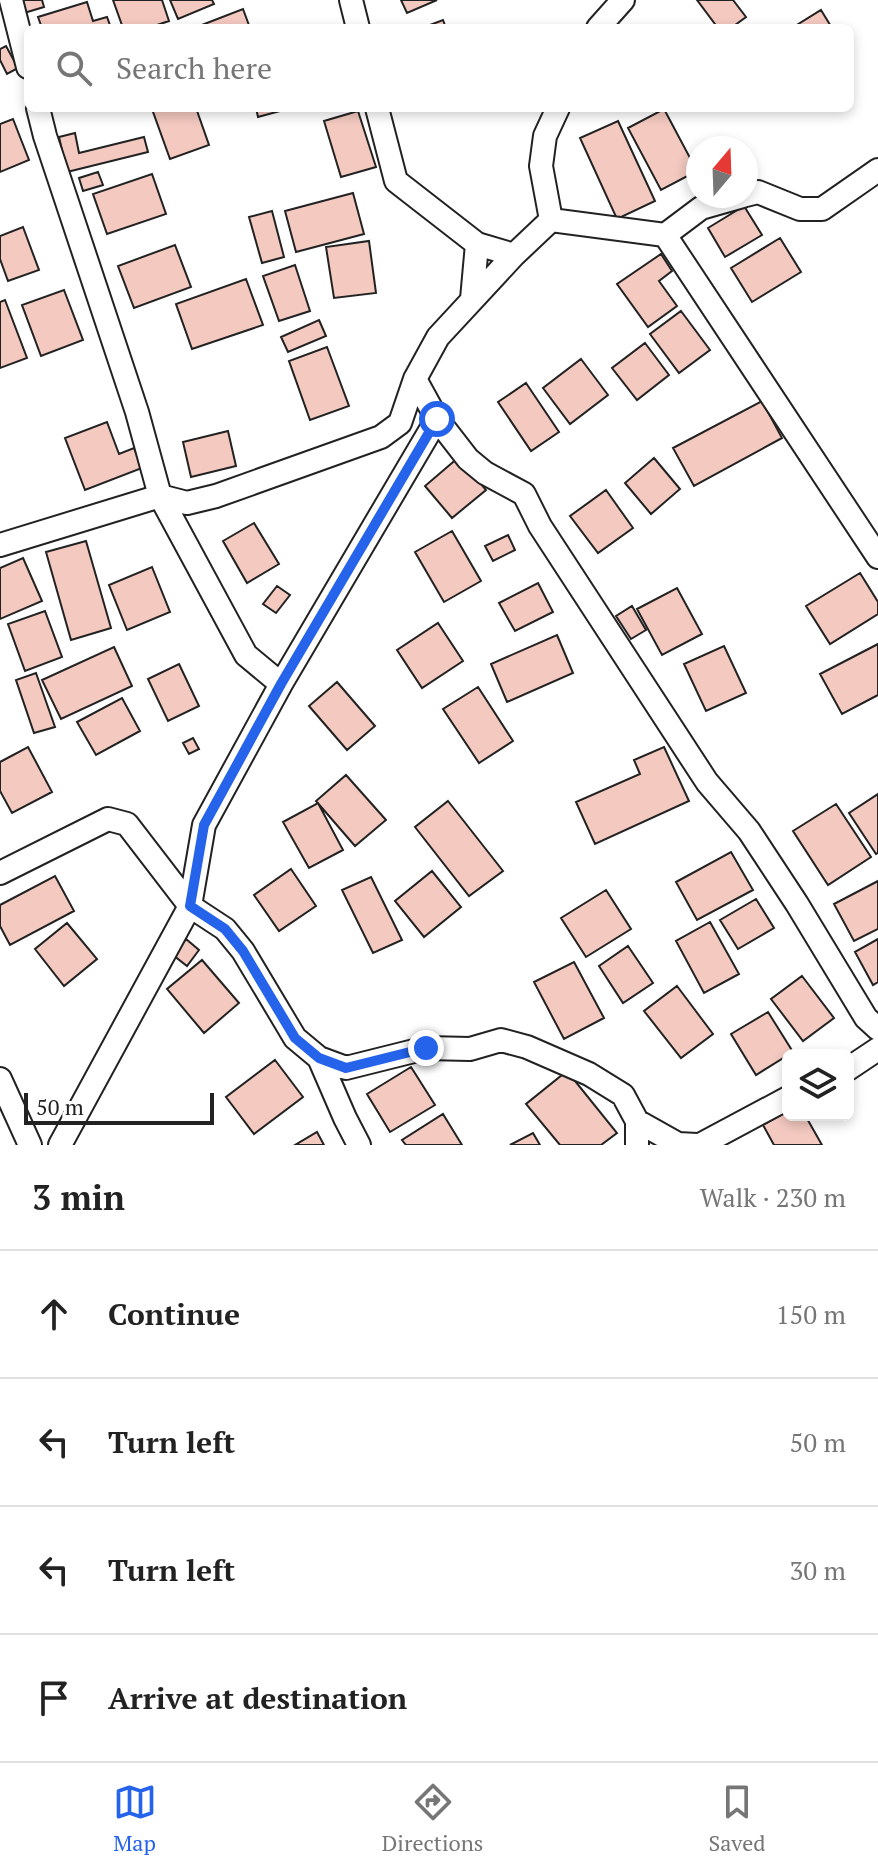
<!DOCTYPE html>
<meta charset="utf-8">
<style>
body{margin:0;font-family:"PT Serif",serif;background:#f6f6f6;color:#222}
.controls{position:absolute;right:24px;bottom:24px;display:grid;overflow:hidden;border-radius:12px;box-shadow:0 4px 12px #0003}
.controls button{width:72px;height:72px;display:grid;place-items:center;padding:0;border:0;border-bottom:2px solid #e0e0e0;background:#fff;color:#222;font:40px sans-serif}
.compass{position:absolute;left:686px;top:136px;width:72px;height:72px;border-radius:50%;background:#fff;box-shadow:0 4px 12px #0003;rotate:19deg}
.scale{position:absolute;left:24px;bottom:20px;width:190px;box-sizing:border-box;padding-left:8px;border:4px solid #222;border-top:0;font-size:22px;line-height:28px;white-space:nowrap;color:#222;-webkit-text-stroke:6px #fff;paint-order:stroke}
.stop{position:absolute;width:24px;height:24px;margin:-18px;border:6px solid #2563eb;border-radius:50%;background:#fff}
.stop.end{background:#2563eb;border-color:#fff;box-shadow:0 2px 8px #0008}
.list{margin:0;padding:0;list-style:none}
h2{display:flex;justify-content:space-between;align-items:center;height:104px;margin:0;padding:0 32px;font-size:34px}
h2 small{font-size:26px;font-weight:400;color:#767676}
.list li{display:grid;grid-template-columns:52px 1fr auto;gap:24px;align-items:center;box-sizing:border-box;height:128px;padding:0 32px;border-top:2px solid #e0e0e0}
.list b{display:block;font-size:30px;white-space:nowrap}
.list em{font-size:26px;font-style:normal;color:#767676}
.icon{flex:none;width:44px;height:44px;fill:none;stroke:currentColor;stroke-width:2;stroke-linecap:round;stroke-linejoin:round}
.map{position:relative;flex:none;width:878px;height:1145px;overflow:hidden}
.search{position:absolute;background:#fff;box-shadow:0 4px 12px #0003;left:24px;right:24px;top:24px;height:88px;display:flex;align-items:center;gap:20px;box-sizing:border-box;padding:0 28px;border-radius:12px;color:#767676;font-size:30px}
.sheet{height:616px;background:#fff}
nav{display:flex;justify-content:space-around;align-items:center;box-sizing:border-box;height:112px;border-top:2px solid #e0e0e0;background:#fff;font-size:22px;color:#767676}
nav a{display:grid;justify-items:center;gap:4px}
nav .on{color:#2563eb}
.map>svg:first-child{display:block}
.building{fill:#f3c9c0;stroke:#222;stroke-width:2}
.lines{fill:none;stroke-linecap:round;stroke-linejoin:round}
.minor-casing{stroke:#222;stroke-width:26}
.minor{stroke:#fff;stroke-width:22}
.route{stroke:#2563eb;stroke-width:10}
</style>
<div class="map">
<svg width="878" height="1145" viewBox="0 0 878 1145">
<rect width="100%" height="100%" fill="#fff"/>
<path class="building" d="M 20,0 L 42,0 L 44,7 L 24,13 Z
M 113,0 L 162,0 L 169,21 L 148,28 L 123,28 Z
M 170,0 L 212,0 L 214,4 L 178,19 Z
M 401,0 L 437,0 L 407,13 Z
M 697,0 L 733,0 L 746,17 L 731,28 L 718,28 Z
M 87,2 L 93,21 L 107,17 L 111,28 L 42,28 L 38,17 Z
M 243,9 L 250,28 L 194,28 Z
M 821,10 L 832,28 L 792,28 Z
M 443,20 L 446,28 L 422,28 Z
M 6,46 L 18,68 L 7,74 L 0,60 L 0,49 Z
M 155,108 L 196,108 L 209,145 L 170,159 L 152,109 Z
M 256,108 L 291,108 L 258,117 Z
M 664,109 L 697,171 L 661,190 L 628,128 Z
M 358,111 L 376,167 L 341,177 L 324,121 Z
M 13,119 L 29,160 L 0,172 L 0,124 Z
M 618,121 L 655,201 L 617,219 L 580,138 Z
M 75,133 L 79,153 L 144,137 L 148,152 L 67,172 L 59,137 Z
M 98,172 L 103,185 L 83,191 L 79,178 Z
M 152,174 L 166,214 L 107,234 L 93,194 Z
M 353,193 L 364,234 L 296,252 L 285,211 Z
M 744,206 L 762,235 L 725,257 L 708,228 Z
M 272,211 L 284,257 L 262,263 L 249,217 Z
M 23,227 L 39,270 L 8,281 L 0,259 L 0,236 Z
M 780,238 L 801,272 L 752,302 L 731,268 Z
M 369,241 L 376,293 L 334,298 L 326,247 Z
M 175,245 L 191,287 L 134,308 L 118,266 Z
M 661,254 L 672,271 L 659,281 L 677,306 L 648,327 L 617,284 Z
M 295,265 L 310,311 L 279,321 L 263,276 Z
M 246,279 L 263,325 L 192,349 L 176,304 Z
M 64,290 L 83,340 L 41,356 L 22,305 Z
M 5,300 L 27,358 L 0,368 L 0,302 Z
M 681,311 L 710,350 L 679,373 L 650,334 Z
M 319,320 L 326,336 L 288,352 L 281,337 Z
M 645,343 L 669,375 L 637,400 L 612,368 Z
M 327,347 L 349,406 L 310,420 L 289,361 Z
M 581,359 L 608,395 L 570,424 L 543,388 Z
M 526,383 L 559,432 L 531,451 L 498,402 Z
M 762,401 L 782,438 L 694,486 L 673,448 Z
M 107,422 L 119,454 L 134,448 L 142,468 L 85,490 L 65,438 Z
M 228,431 L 236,466 L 191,477 L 183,442 Z
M 459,457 L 486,490 L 452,518 L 425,486 Z
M 654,458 L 680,489 L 651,514 L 625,483 Z
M 606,490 L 633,528 L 598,553 L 570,516 Z
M 254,523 L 279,564 L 247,583 L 223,541 Z
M 452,531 L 481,581 L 444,602 L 415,552 Z
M 508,535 L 515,550 L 493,561 L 485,546 Z
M 86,541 L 111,628 L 71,640 L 46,552 Z
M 23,558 L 42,601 L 0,619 L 0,568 Z
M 152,567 L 170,612 L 127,630 L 109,585 Z
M 860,573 L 878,602 L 878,614 L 830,644 L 806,606 Z
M 538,583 L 553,612 L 515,631 L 499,603 Z
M 277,586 L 290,595 L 276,613 L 263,604 Z
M 677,588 L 702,634 L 662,655 L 637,609 Z
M 632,606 L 646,630 L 631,639 L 616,616 Z
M 45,611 L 62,657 L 25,671 L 8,624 Z
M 438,623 L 463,661 L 422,688 L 397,650 Z
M 557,635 L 573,673 L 507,702 L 491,664 Z
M 878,644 L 878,695 L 842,714 L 820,674 Z
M 724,646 L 746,693 L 706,711 L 684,664 Z
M 114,647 L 132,686 L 61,719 L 42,680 Z
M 179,664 L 199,706 L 168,721 L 148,679 Z
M 36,673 L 55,727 L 34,733 L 16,680 Z
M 337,682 L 375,726 L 347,750 L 309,706 Z
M 478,687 L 513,741 L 479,763 L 443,709 Z
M 122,698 L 140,731 L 96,755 L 77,722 Z
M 193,738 L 199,749 L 189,754 L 183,743 Z
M 28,747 L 52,792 L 12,813 L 0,791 L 0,762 Z
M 664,747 L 689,801 L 595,844 L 576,802 L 640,774 L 634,760 Z
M 346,775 L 386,820 L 355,846 L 316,801 Z
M 878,794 L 878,853 L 876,854 L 849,813 Z
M 448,801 L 503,871 L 469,896 L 415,827 Z
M 318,803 L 343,850 L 309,868 L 283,822 Z
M 836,804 L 871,857 L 828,885 L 793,831 Z
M 731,852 L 753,890 L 697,920 L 676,882 Z
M 291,869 L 316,906 L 279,931 L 254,895 Z
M 432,871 L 461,907 L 424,937 L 395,901 Z
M 55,876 L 74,911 L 10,945 L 0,926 L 0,905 Z
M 371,877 L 402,940 L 373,953 L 342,890 Z
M 878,881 L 878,929 L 854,941 L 834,904 Z
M 606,890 L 631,929 L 586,957 L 561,918 Z
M 756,899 L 774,928 L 738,949 L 720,920 Z
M 710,922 L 739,974 L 704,993 L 676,941 Z
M 67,923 L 97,959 L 64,986 L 35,949 Z
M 186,939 L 199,950 L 187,966 L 173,955 Z
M 878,939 L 878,982 L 873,985 L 855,952 Z
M 628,946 L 653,983 L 623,1003 L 599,966 Z
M 202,960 L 239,1003 L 204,1033 L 167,989 Z
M 574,962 L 604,1018 L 564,1039 L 534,982 Z
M 802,976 L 834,1018 L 803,1041 L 771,999 Z
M 677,986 L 713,1034 L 681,1058 L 644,1011 Z
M 768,1012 L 793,1052 L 756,1075 L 731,1034 Z
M 275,1060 L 303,1097 L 254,1134 L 226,1097 Z
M 411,1067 L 435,1105 L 390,1132 L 367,1094 Z
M 567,1071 L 617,1133 L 601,1145 L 560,1145 L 526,1104 Z
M 788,1111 L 788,1115 L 805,1115 L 822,1145 L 774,1145 L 763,1125 Z
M 443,1114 L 462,1145 L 406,1145 L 402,1140 Z
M 317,1132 L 324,1145 L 295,1145 Z
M 533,1133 L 540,1145 L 510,1145 Z"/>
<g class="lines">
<defs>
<path id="minor" d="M 11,0 L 28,67
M 351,0 L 358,28
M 598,28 L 623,0
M 38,108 L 45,136 L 137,412 L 160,496 L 246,655 L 281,684
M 377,108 L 396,181 L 477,244 L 514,255
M 746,195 L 758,192 L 800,209 L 822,209 L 878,170
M 551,220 L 541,166 L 545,136 L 558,108
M 665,235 L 878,557
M 472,299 L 477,244
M 415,379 L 437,419 L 468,459 L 485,473 L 524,494 L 540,526 L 707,782 L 749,831 L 797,904 L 866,1018 L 878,1029
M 0,545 L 160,496 L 187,503 L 216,496 L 381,437 L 400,423 L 415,379 L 438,337 L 514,255 L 551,220 L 665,235 L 701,208 L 743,196
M 0,873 L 108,819 L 127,824 L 190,906 L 225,929 L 243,951 L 295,1038 L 319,1058 L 346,1068 L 426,1048 L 470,1049 L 501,1040 L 527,1047 L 589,1074 L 623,1095 L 637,1121 L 637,1145
M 319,1058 L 345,1118 L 359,1145
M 848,1069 L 878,1049
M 0,1079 L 30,1145
M 637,1121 L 678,1144 L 697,1145
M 60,1145 L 190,906 L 204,825 L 281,684 L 437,419
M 700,1145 L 788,1098"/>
</defs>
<use href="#minor" class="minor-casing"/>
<use href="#minor" class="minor"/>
</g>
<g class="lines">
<path class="route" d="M 426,1048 L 346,1068 L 319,1058 L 295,1038 L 243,951 L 225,929 L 190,906 L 204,825 L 281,684 L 437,419"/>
</g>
</svg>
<div class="controls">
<button><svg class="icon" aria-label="layers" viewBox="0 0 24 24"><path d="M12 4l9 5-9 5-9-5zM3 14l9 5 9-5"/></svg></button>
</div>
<svg class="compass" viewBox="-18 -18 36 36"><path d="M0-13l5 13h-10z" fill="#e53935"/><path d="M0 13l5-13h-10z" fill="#767676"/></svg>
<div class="scale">50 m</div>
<div class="stop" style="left:437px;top:419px"></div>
<div class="stop end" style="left:426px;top:1048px"></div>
<div class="search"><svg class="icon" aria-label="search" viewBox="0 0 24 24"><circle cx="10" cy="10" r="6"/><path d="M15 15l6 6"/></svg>Search here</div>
</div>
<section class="sheet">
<h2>3 min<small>Walk · 230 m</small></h2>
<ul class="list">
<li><svg class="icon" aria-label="ahead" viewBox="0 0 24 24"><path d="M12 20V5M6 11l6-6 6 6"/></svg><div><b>Continue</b></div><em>150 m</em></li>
<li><svg class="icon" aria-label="left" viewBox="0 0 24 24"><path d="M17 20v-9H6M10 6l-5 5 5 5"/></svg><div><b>Turn left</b></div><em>50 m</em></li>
<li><svg class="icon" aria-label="left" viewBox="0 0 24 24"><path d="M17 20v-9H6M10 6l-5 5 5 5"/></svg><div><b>Turn left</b></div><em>30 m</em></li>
<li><svg class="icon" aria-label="arrive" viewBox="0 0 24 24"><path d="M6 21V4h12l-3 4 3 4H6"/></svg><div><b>Arrive at destination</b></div></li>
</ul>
</section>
<nav>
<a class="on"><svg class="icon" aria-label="map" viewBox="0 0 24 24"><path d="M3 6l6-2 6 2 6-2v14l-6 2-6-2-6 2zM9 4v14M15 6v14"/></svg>Map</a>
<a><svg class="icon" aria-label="directions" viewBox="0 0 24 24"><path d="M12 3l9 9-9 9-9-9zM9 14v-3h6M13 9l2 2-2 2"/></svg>Directions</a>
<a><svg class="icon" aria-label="saved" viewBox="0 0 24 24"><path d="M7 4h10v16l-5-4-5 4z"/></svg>Saved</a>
</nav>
